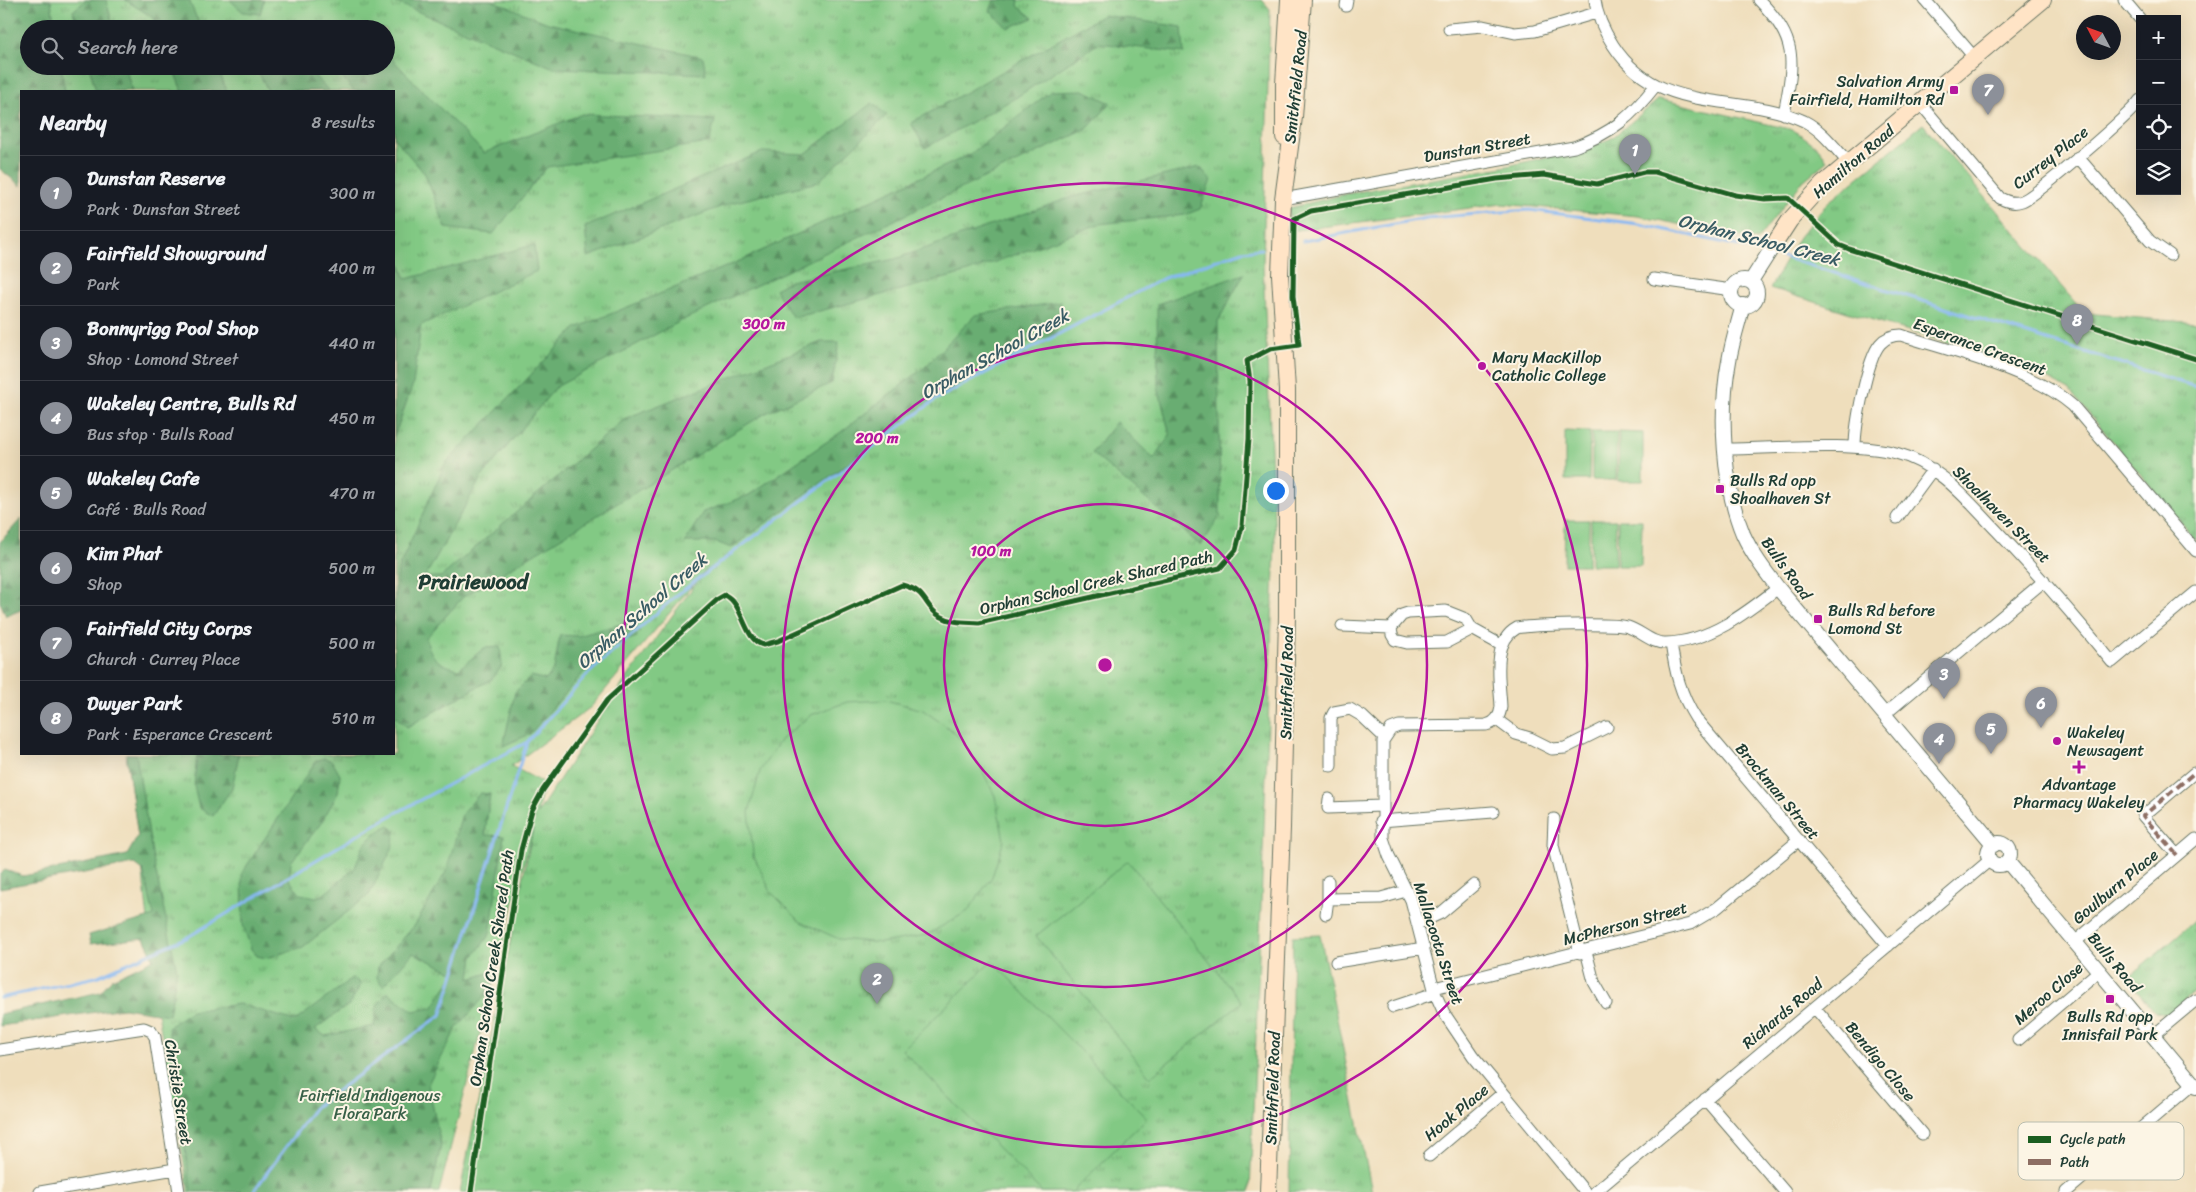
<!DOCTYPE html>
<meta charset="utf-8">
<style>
body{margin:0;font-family:Sriracha,sans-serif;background:#242831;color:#f1f3f6}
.controls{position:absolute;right:15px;top:15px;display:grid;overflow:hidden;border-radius:0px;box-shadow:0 5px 20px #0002}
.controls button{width:45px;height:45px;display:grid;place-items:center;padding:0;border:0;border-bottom:1px solid #363941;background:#171b24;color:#f1f3f6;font:25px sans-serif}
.compass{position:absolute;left:2076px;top:15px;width:45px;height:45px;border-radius:50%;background:#171b24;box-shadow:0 5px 20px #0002;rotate:311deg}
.you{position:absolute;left:1275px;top:490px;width:18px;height:18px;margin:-12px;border:4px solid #fff;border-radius:50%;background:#1a73e8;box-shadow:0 0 0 8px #1a73e833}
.badge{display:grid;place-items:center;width:32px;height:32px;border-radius:50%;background:#8c9099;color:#fff;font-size:16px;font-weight:700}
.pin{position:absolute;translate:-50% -41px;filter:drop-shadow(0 1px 2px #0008)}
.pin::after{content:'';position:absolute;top:26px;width:18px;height:15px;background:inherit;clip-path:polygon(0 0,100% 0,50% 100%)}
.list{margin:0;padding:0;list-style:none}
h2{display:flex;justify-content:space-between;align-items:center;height:65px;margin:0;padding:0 20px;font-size:21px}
h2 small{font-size:16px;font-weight:400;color:#9ea1a6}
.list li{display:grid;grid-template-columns:32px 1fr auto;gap:15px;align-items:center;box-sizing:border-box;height:75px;padding:0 20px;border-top:1px solid #363941}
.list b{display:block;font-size:19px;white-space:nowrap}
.list p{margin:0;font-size:16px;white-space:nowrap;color:#9ea1a6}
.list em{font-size:16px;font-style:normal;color:#9ea1a6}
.icon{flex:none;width:28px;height:28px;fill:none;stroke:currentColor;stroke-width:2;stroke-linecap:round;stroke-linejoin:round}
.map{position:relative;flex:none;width:2196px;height:1192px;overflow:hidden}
.search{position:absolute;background:#171b24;box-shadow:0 5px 20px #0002;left:20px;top:20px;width:375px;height:55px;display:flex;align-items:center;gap:12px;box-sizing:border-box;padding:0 18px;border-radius:28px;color:#9ea1a6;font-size:19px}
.panel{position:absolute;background:#171b24;box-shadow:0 5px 20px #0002;left:20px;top:90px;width:375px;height:665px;border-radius:0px}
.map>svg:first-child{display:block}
.grass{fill:url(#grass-tufts);stroke:#50835c;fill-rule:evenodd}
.forest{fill:url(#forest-firs);stroke:#447553}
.pitch{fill:#82c984;stroke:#50835c}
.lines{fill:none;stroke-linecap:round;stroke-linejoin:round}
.stream{stroke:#87b8f3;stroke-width:3}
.minor-casing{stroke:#687564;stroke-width:13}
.tertiary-casing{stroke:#687564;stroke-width:16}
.secondary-casing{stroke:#687564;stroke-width:18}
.minor{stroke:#fff;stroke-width:11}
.tertiary{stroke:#fff;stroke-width:14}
.secondary{stroke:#ffe4c6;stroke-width:16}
.quiet{stroke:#8d6e63;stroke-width:4;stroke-dasharray:8 4;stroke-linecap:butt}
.cycleway-casing{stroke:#fcf5e5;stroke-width:8}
.cycleway{stroke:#1b5e20;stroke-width:5}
.ring{fill:none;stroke:#b5179e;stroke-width:2.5}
.poi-dot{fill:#b5179e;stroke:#fcf5e5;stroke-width:2}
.labels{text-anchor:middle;stroke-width:4;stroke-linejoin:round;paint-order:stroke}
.poi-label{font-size:16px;fill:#1f3d34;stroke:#fcf5e5;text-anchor:start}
.street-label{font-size:16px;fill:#1f3d34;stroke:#fcf5e5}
.park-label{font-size:16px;fill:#386048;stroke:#fcf5e5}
.water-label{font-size:18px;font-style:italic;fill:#395c64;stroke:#fcf5e5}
.district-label{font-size:21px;font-weight:bold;fill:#1f3d34;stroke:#fcf5e5}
.key{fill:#fcf5e5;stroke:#babeb0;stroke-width:1}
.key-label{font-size:14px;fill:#1f3d34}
.centre{fill:#b5179e;stroke:#fcf5e5;stroke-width:2.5}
.ring-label{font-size:15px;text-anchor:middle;font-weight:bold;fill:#b5179e;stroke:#fcf5e5;stroke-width:4;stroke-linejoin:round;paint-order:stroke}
</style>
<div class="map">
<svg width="2196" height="1192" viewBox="0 0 2196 1192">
<defs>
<pattern id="grass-tufts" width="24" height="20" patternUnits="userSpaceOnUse" patternTransform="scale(1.25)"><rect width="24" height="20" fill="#82c984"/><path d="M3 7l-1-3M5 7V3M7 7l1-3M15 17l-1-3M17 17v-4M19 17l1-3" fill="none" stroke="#6aa46d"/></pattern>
<pattern id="forest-firs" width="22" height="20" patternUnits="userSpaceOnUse" patternTransform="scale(1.25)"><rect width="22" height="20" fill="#69ad72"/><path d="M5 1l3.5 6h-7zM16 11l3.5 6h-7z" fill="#568e5e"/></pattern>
</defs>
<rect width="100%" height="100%" fill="#fcf5e5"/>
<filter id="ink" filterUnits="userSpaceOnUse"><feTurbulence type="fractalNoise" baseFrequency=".02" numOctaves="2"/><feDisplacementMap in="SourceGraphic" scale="10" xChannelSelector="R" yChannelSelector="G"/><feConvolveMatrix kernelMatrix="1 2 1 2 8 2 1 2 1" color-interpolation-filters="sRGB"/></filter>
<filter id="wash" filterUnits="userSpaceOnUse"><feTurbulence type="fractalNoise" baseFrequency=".0096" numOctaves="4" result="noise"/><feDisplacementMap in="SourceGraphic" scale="20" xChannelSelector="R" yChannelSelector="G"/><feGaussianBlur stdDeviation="1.12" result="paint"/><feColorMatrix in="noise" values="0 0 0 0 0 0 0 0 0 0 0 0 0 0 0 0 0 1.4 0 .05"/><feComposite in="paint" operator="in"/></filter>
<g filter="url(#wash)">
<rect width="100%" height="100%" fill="#efdebc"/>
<path class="grass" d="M 0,0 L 1262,0 L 1270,9 L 1263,264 L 1275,542 L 1250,1192 L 460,1192 L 533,829 L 439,1192 L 189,1192 L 159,1019 L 141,857 L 126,754 L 394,754 L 394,91 L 21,91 ZM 29,29 L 386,29 L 386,66 L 29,66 ZM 707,568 L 611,700 L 537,814 L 544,783 L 511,766 L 591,707 Z
M 1659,99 L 1789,129 C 1802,134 1822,148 1827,161 L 1803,181 L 1757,240 L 1638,216 L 1502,204 L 1289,231 L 1289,208 L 1346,194 L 1503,167 L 1587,148 L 1612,138 Z
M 1923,124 L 2084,313 L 2196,323 L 2196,540 L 2069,390 L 2028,368 L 1770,288 L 1799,237 L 1826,204 Z
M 2196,920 L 2196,990 L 2167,1014 L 2155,1012 L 2127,978 Z
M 1320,935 L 1372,1192 L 1289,1192 L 1293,936 Z"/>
<path class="forest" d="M 0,0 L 51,0 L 55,29 L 29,29 L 29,66 L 61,66 L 65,91 L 21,91 L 21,186 L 0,169 Z
M 86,0 L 106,0 L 114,29 L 78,29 L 73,11 Z
M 125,0 L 189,0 L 201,29 L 158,29 L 154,18 Z
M 230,0 L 264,0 L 260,14 L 243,12 Z
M 390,0 L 491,0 L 548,23 L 703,57 L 706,74 L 554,68 Z
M 994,0 L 1019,0 L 1018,6 L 1033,18 L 1008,28 L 990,11 Z
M 1103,15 L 1182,27 L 1184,53 L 1099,43 L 1017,97 L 925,148 L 911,123 Z
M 386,53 L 484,153 L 582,114 L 715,120 L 709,143 L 547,167 L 493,234 L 446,228 L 425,174 L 394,138 L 394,91 L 354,91 L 332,66 L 386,66 Z
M 89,66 L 125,66 L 132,91 L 96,91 Z
M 172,66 L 217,66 L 227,91 L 182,91 Z
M 261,66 L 305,66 L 329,91 L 268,91 L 259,73 Z
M 1083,90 L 1111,103 L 1087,129 L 683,320 L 556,387 L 481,478 L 425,577 L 441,577 L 626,418 L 821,342 L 839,342 L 832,383 L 766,413 L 463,597 L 426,638 C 431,659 438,664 459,669 L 484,648 L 500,647 L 502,665 L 492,679 L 407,727 L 394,715 L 397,679 L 394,668 L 394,612 L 398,569 L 445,464 L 576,328 L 733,264 L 969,155 L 1051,91 Z
M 872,103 L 887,115 L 818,182 L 731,203 L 588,257 L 585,227 L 762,152 L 805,154 Z
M 1200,167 L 1211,180 L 1200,209 L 1185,215 L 1099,224 L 965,273 L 793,318 L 775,289 L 790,281 L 895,259 L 1072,197 Z
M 534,245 L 537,271 L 421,325 L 413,384 L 394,437 L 394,248 L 406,279 Z
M 1244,274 L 1218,321 L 1220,516 L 1201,546 L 1092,453 L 1116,422 L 1154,459 L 1170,435 L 1158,387 L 1157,304 Z
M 1061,302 L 1056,334 L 1006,349 L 731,548 L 716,542 L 685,542 L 703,512 L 749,495 L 841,432 L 925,367 L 975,315 Z
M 21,519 L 21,610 L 6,616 L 0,602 L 0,542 Z
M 635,620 L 637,637 L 605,648 L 530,734 L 503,746 L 515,692 L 531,676 L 546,680 L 554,669 L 560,635 L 578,636 Z
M 126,754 L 136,754 L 153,859 L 177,970 L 169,1015 L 124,1008 L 0,1026 L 0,1014 L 100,992 L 112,979 L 154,959 L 144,938 L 91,944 L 89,935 L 154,916 L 143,870 L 135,864 L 0,888 L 0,874 L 5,870 L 23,876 L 127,855 L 138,836 Z
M 197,754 L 239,754 L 232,788 L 213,816 L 199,808 L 194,786 Z
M 324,758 L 332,761 L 340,775 L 338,793 L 321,823 L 291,862 L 289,879 L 300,894 L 316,897 L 323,895 L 355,868 L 363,846 L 374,834 L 389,825 L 395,831 L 392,849 L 369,895 L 303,947 L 266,958 L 257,956 L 251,949 L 243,925 L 242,873 L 316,761 Z
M 480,793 L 490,794 L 485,835 L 504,836 L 490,934 L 473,957 L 470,979 L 491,972 L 493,987 L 456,1029 L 428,1084 L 441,1145 L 431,1192 L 191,1192 L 168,1027 L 191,1011 L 239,1004 L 295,1021 L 353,978 L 361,984 L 350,1004 L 315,1029 L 325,1036 L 374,1026 L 377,1005 L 388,992 L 413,1011 L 432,1008 L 455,973 L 413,953 L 383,986 L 377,978 L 378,967 L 415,925 L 447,870 L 462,814 Z"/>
<path class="pitch" d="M 1565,431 L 1590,432 L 1589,480 L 1565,480 Z
M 1592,432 L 1617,432 L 1616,480 L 1592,480 Z
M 1619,432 L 1643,433 L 1643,481 L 1618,481 Z
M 1565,520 L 1589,520 L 1588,565 L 1564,565 Z
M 1591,520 L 1616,520 L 1615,565 L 1591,565 Z
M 1618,520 L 1642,520 L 1641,566 L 1617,566 Z
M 886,700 L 923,710 L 954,732 L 978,762 L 995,796 L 1004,840 L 992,877 L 968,911 L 927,935 L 881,943 L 839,939 L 801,922 L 771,892 L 753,854 L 749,812 L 760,771 L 781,739 L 811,715 L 847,702 Z
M 1128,861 L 1242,1002 L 1150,1077 L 1036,936 Z
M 992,961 L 1147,1118 L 1072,1192 L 1042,1192 L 902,1050 Z"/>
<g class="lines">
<path class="stream" d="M 1303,241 L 1427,218 L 1529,210 L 1639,224 L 1766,252
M 1774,254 L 2196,387
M 0,998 L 96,977 L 188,937 L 376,824 L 527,742
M 253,1192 L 315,1107 L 441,1015 L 527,742 L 587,675 L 677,595 L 935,400 L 1164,278 L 1243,251 L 1261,249"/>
</g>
</g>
<g filter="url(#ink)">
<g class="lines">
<defs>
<path id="minor" d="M 1595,0 C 1597,17 1604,31 1613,45 C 1660,118 1739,91 1804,121 C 1822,130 1835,148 1848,162
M 1759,0 C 1799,41 1794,61 1784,114
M 1925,0 L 1974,57
M 2124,0 L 2140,19
M 1346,6 L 1347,0
M 1449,29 L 1483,26 L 1515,33 L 1535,31 L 1596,13
M 1920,103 L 2000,198 C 2007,202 2014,204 2022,201 C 2036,196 2132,113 2140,100
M 2078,157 L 2150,241 L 2170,255
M 1283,199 L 1574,147 C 1612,133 1631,117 1656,85
M 1654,279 L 1732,290
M 1855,447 C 1855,426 1867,359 1880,344 C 1886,337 1893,335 1901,335 C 1953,352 2033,370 2073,406 L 2196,551
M 1725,449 C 1775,449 1849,441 1896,453 C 1939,464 1967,500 1997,531 C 2037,573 2075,617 2112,662 L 2196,592
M 1897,518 L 1933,469
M 1342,626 L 1391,628
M 1472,629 L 1466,619 L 1446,611 L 1408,613 L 1402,615 L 1391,628 L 1392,635 L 1395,640 L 1407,643 L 1447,642 L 1472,629 L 1501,645
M 1671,643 C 1675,671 1680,694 1696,719 L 1888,946
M 1884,715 L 2044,581
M 1497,720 L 1516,734 L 1530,738 L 1552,749 L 1565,748 L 1607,727
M 1331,766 L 1331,718 L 1334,712 L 1350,709 L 1362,716 L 1384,737
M 1329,799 L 1328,808 L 1381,806
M 1554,819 L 1553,845 L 1580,953
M 1381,821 L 1493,812
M 2177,855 L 2143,816 L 2194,773
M 1328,881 L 1328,899 L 1381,898 L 1406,891
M 1326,914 L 1328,899
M 1417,924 L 1441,913 L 1474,885
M 2075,942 L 2196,839
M 1586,951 L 1594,982 L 1606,1003
M 1336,962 L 1424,948
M 1434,988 L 1690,924 L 1717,908 L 1799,840
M 1393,1007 L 1435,993
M 1815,1008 L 1922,1134
M 2154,1035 L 2196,1000
M 2018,1040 L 2100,970
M 0,1050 L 144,1028 L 151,1031 L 155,1037 L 179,1192
M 1705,1099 L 1785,1192
M 1429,1156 L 1503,1093
M 40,1192 L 175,1169
M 1585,1192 L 1473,1056 L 1444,1013 L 1435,993 L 1411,900 L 1389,856 L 1383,838 L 1383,741 L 1391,729 L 1399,726 L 1486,725 C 1496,723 1500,716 1501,707 C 1500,682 1491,642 1517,628 C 1533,625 1614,623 1628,627 C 1641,631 1652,644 1666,643 C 1709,642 1746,613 1778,588
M 1595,1192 L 1990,860
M 2066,1192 L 2193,1084"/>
<path id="tertiary" d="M1731 293a13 13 0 1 1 26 0a13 13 0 1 1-26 0Z
M 1751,281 L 1777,240
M 1743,305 C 1738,324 1732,342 1729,361 C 1719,413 1723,486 1743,534 C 1752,554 1765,571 1778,588 L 1994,845
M1988 854a11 11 0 1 1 22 0a11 11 0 1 1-22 0Z
M 2007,861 L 2196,1087"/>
<path id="secondary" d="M 1284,137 L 1284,84 L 1289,0
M 1777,240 L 1790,220 L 1822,185 L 2043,0
M 1268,1192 L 1282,828 L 1287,616 L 1287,390 L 1280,275 L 1283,199 L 1294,117 L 1303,0"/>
</defs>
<use href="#minor" class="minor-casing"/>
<use href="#tertiary" class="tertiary-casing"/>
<use href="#secondary" class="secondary-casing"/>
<use href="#minor" class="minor"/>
<use href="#tertiary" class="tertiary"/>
<use href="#secondary" class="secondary"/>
<path class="quiet" d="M 2177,855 L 2143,816 L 2194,773"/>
<defs>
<path id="cycleway" d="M 471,1192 L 521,850 L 532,810 L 543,790 L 607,700 L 718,599 L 725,595 C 744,604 743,639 763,645 L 778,641 L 902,585 C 928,591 923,606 940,616 C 952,623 966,622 979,623 L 1220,568 L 1236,550 L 1242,526 L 1249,439 L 1250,381 L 1247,361 L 1270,349 L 1299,345 L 1293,296 L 1294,219 L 1311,211 L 1497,179 L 1544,175 L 1597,184 L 1644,172 L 1655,172 L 1735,195 L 1765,199 L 1788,198 L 1839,245 L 1849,249 L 2196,359"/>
</defs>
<use href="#cycleway" class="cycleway-casing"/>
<use href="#cycleway" class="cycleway"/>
</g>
</g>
<g class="ring">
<circle cx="1105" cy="665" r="161"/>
<circle cx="1105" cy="665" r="322"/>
<circle cx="1105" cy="665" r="482"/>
</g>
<g class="poi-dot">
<rect x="1949" y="85" width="10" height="10" rx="2.5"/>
<circle cx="1482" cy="366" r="5"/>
<rect x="1715" y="484" width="10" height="10" rx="2.5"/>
<rect x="1813" y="614" width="10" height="10" rx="2.5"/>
<circle cx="2057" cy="741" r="5"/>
<path d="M2076.5 759.5h5v5h5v5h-5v5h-5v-5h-5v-5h5z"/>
<rect x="2105" y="994" width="10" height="10" rx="2.5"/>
</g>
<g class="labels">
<g class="poi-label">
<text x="1944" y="87" text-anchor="end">Salvation Army<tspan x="1944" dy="18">Fairfield, Hamilton Rd</tspan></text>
<text x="1492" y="363">Mary MacKillop<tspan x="1492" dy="18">Catholic College</tspan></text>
<text x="1730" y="486">Bulls Rd opp<tspan x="1730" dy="18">Shoalhaven St</tspan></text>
<text x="1828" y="616">Bulls Rd before<tspan x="1828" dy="18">Lomond St</tspan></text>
<text x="2067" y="738">Wakeley<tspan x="2067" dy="18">Newsagent</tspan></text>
<text x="2079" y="790" text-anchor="middle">Advantage<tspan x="2079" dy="18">Pharmacy Wakeley</tspan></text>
<text x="2110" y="1022" text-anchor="middle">Bulls Rd opp<tspan x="2110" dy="18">Innisfail Park</tspan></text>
</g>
<g class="street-label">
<text transform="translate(1295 87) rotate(-84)" y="6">Smithfield Road</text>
<text transform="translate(1477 147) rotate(-10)" y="6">Dunstan Street</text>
<text transform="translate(2050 157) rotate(-38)" y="6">Currey Place</text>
<text transform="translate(1853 161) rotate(-41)" y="6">Hamilton Road</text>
<text transform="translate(1980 346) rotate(20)" y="6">Esperance Crescent</text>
<text transform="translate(2002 514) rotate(45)" y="6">Shoalhaven Street</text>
<text transform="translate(1787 568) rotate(54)" y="6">Bulls Road</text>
<text transform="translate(1096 582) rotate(-13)" y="6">Orphan School Creek Shared Path</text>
<text transform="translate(1286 683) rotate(-89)" y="6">Smithfield Road</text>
<text transform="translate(1778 791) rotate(50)" y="6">Brockman Street</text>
<text transform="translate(2115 886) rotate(-40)" y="6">Goulburn Place</text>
<text transform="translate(1625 923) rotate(-15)" y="6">McPherson Street</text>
<text transform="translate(1439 943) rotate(72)" y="6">Mallacoota Street</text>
<text transform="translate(2115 962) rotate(50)" y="6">Bulls Road</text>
<text transform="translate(491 968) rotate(-82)" y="6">Orphan School Creek Shared Path</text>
<text transform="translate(2048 993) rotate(-41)" y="6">Meroo Close</text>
<text transform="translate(1782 1013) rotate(-40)" y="6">Richards Road</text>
<text transform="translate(1881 1061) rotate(50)" y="6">Bendigo Close</text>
<text transform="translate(1272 1088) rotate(-88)" y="6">Smithfield Road</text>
<text transform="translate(179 1092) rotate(81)" y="6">Christie Street</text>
<text transform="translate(1456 1112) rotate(-40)" y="6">Hook Place</text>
</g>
<g class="park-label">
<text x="370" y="1101">Fairfield Indigenous<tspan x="370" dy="18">Flora Park</tspan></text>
</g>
<g class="water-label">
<text transform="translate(1759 240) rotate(14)" y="6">Orphan School Creek</text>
<text transform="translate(995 354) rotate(-29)" y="6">Orphan School Creek</text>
<text transform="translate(642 611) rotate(-41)" y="6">Orphan School Creek</text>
</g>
<g class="district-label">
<text x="473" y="589">Prairiewood</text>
</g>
</g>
<rect x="2018" y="1122" width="166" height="58" rx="8" class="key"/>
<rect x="2028" y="1136" width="23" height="7" fill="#1b5e20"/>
<rect x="2028" y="1159" width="23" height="6" fill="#8d6e63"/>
<g class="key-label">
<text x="2060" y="1144">Cycle path</text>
<text x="2060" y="1167">Path</text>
</g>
<circle cx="1105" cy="665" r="8" class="centre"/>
<g class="ring-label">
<text x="764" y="329">300 m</text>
<text x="877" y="443">200 m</text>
<text x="991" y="556">100 m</text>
</g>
</svg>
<div class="controls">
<button>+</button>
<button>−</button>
<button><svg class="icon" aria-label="locate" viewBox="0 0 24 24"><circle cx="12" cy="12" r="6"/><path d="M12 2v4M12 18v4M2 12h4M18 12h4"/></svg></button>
<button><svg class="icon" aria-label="layers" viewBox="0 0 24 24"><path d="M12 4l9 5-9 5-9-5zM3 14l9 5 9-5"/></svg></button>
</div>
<svg class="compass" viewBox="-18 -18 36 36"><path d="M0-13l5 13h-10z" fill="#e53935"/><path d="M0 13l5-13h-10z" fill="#9ea1a6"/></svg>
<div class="you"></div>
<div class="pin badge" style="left:1635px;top:175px">1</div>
<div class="pin badge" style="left:877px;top:1004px">2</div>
<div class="pin badge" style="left:1944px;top:699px">3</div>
<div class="pin badge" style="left:1939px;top:764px">4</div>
<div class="pin badge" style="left:1991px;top:754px">5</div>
<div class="pin badge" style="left:2041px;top:728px">6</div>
<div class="pin badge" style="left:1988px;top:115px">7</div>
<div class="pin badge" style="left:2077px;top:345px">8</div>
<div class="search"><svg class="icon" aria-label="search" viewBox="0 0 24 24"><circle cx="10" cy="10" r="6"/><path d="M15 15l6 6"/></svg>Search here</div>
<section class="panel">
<h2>Nearby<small>8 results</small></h2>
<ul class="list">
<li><span class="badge">1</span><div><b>Dunstan Reserve</b><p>Park · Dunstan Street</p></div><em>300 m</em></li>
<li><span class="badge">2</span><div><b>Fairfield Showground</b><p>Park</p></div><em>400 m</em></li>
<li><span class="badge">3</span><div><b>Bonnyrigg Pool Shop</b><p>Shop · Lomond Street</p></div><em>440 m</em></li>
<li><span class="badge">4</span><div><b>Wakeley Centre, Bulls Rd</b><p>Bus stop · Bulls Road</p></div><em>450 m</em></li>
<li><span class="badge">5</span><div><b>Wakeley Cafe</b><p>Café · Bulls Road</p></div><em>470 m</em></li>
<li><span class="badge">6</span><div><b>Kim Phat</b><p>Shop</p></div><em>500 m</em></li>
<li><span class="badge">7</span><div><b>Fairfield City Corps</b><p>Church · Currey Place</p></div><em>500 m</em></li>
<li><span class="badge">8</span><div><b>Dwyer Park</b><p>Park · Esperance Crescent</p></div><em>510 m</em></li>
</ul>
</section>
</div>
